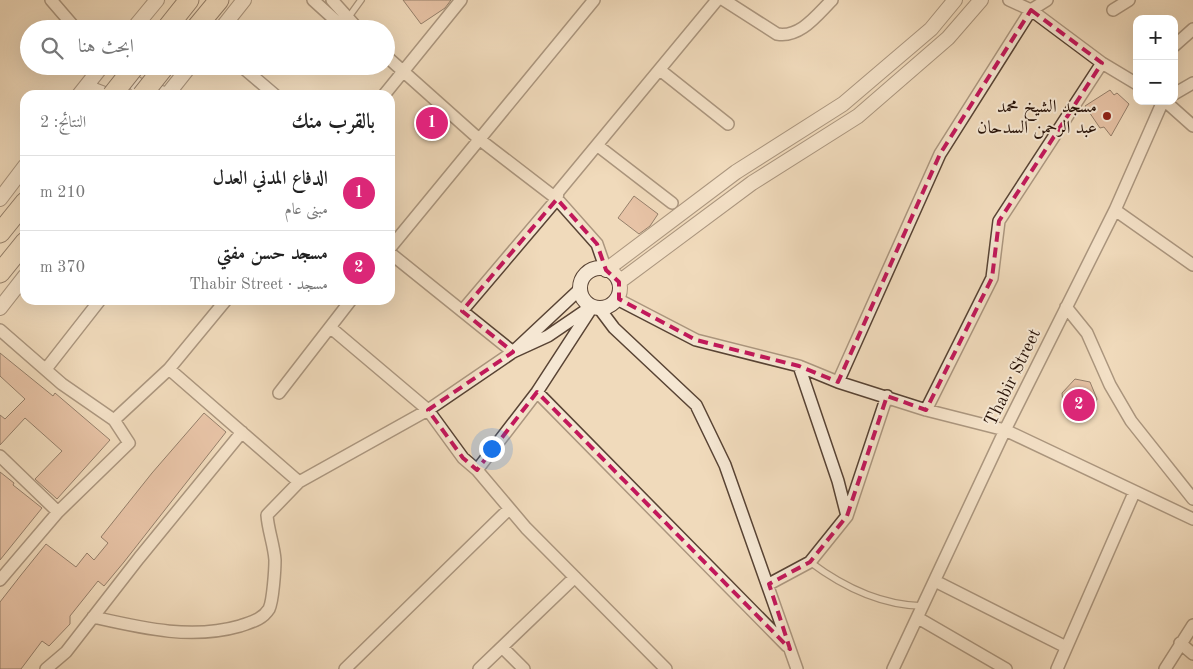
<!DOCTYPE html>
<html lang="ar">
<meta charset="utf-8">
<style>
body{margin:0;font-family:"Old Standard TT",Amiri,serif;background:#f2f2f2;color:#222;direction:rtl}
.controls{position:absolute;right:15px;top:15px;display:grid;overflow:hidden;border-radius:10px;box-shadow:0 5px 20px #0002}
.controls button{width:45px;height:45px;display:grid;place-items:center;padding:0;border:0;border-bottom:1px solid #e0e0e0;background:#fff;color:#222;font:25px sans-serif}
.you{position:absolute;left:491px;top:448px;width:18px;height:18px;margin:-12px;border:4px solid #fff;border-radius:50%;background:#1a73e8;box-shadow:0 0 0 8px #1a73e833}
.badge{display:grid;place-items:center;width:32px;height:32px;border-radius:50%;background:#db2777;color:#fff;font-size:16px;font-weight:700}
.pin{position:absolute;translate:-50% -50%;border:2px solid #fff;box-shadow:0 1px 5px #0006}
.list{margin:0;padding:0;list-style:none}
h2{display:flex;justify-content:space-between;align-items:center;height:65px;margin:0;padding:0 20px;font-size:21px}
h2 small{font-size:16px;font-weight:400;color:#767676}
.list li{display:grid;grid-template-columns:32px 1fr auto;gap:15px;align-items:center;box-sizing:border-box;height:75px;padding:0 20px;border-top:1px solid #e0e0e0}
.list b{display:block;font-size:19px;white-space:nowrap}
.list p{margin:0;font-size:16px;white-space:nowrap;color:#767676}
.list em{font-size:16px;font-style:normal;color:#767676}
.icon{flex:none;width:28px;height:28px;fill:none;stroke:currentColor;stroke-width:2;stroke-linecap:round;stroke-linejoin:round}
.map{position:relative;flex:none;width:1193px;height:669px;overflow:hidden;direction:ltr}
.search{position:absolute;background:#fff;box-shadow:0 5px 20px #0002;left:20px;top:20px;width:375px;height:55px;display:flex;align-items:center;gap:12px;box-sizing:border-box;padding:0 18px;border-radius:28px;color:#767676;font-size:19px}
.panel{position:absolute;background:#fff;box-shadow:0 5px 20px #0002;left:20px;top:90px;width:375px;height:215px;border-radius:15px;direction:rtl}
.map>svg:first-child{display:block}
.building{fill:#dca68d;stroke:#261107}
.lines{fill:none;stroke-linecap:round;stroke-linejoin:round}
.service-casing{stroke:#584334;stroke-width:8}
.minor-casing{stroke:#584334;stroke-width:14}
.tertiary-casing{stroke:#584334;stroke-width:16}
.trunk-casing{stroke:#261107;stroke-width:21}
.service{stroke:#f5e7d3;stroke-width:5.5}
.minor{stroke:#f5e7d3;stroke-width:11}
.tertiary{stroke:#f5e7d3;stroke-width:14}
.trunk{stroke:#f0dabb;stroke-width:19}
.trunk-bridge-casing{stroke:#261107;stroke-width:21;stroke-linecap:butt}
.trunk-bridge{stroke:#f0dabb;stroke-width:19}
.marked{fill:none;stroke:#c2185b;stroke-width:4;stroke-dasharray:10 6;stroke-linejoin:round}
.poi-dot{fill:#8f2418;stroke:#f5e7d3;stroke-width:2}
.labels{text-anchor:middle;stroke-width:4;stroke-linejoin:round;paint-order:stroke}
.poi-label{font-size:18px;fill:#261107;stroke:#f5e7d3;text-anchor:end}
.street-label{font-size:18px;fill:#261107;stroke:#f5e7d3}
</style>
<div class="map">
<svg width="1193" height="669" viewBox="0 0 1193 669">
<rect width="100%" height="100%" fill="#f0dabb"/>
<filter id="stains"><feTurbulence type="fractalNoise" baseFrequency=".004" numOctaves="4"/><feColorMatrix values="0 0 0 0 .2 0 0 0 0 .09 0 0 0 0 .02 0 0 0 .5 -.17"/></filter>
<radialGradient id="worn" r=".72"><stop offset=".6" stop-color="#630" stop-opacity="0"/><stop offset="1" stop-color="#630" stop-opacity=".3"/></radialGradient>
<path class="building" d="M 403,0 L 451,0 L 445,8 L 421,24 Z
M 1110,90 L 1114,95 L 1117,93 L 1129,104 L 1111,136 L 1104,127 L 1100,128 L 1085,106 Z
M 634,196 L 658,214 L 650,226 L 639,234 L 618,218 Z
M 0,353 L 53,396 L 55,393 L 110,440 L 57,499 L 35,479 L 62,451 L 25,418 L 0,445 L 0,415 L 5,419 L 25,399 L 0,376 Z
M 1075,379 L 1090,382 L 1097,399 L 1093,412 L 1078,421 L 1064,415 L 1062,393 Z
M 204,413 L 226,432 L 124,562 L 104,586 L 98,581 L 70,616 L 70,624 L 49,646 L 42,641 L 21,669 L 0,669 L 0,602 L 21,575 L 46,544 L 76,567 L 87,553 L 94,560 L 108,543 L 101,537 L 152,473 Z
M 0,472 L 14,483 L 13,485 L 42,508 L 0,560 Z"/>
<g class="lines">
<defs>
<path id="service" d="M 348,18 L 361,0
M 810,562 C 842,586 880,605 922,606"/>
<path id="minor" d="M 51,0 L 76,29
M 313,0 L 345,29
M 332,0 L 358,29
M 724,0 L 777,34 C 800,38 816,16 832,0
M 1009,0 L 1031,10 L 1102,63 L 1137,84
M 1113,10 L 1129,0
M 1174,46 L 1193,29
M 386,56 L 479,139 L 557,199 L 597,244 L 606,270
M 241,66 L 275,95
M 660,70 L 728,124
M 1174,94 L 1193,83
M 384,95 L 461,0
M 1165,101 L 1193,126
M 598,146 L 672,203
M 1115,210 L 1193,265
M 390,248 L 594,0
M 390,253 L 513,352
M 617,299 L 696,340 L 799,366 L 838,382 L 926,410 L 1005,430 L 1193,519
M 1066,307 L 1087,333 L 1110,385 L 1131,421 L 1193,499
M 599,308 L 614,328 L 696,405 L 725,465 L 797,669
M 462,311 L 557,199 L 558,192 L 717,0
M 331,328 L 428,410 L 463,458 L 477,470 L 526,528 L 666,669
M 0,330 L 62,384 L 114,420 L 129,443 L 58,512 L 0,580
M 516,349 L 580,289
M 799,366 L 838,481 L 847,516
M 46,369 L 100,300
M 169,369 L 299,482
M 838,382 L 940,154 L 1031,10 L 1047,0
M 537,392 L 787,646
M 279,393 L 351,300
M 926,410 L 992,278 L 999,221 L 1102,63
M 114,420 L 169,369 L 226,300
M 0,456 L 58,512
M 477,470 L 537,392 L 589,312
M 935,581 L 1066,647
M 769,584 L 810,562 L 847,516 L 887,396
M 93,617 C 142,628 191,640 240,626 C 251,622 262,620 269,609 C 273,601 275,569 275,560 C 274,545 268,530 267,515 L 299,482 L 428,410 L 513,352 L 548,336 L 592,306
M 918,618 L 1006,669
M 1180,643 L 1193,654
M 502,647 L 524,669
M 46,669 L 66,652 L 139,558 L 242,432
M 345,669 L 509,509
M 479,669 L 575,577
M 893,669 L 1005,430 L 1115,210 L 1163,101
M 1057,669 L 1134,493
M 1165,669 L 1193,625"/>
<path id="tertiary" d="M 133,29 L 157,0
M 221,29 L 244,0
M 120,66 L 136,84 L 167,95
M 86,87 L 107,95
M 79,95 L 102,66
M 167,95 L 190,66
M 0,199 L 25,166
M580 288a20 20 0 1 1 40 0a20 20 0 1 1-40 0Z
M 606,270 L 736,172 L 843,104 L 931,29 L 955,0
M 619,282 L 752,183 L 858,116 L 948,38 L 981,0
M 0,308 L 25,276"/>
<path id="trunk" d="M 166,29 L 189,0
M 195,29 L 219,0
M 0,233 L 25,202
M 0,273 L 25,242"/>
</defs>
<use href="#service" class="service-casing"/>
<use href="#minor" class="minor-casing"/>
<use href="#tertiary" class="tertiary-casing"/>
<use href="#trunk" class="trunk-casing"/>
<use href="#service" class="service"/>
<use href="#minor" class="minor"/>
<use href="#tertiary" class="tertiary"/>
<use href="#trunk" class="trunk"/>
<defs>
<path id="trunk-bridge" d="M 112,95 L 135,66
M 142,95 L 165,66"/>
</defs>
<use href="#trunk-bridge" class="trunk-bridge-casing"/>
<use href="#trunk-bridge" class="trunk-bridge"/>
</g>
<path d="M0 0H1193V669H0ZM 1031,10 L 1102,63 L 999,221 L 992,278 L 926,410 L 887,396 L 847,516 L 810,562 L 769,584 L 790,649 L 537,392 L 477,470 L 463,458 L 428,410 L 513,352 L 462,311 L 557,199 L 597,244 L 606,270 L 619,282 L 619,299 L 696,340 L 799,366 L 838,382 L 940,154 Z" fill="#f0dabb" fill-opacity=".55" fill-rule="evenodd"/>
<path class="marked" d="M 1031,10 L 1102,63 L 999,221 L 992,278 L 926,410 L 887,396 L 847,516 L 810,562 L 769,584 L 790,649 L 537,392 L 477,470 L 463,458 L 428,410 L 513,352 L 462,311 L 557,199 L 597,244 L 606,270 L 619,282 L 619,299 L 696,340 L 799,366 L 838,382 L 940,154 Z"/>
<circle class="poi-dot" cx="1107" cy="116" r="5"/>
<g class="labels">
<g class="poi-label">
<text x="1097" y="112">مسجد الشيخ محمد<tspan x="1097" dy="21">عبد الرحمن السدحان</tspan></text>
</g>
<g class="street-label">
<text transform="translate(1012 377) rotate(-64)" y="6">Thabir Street</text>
</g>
</g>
<rect width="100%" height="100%" filter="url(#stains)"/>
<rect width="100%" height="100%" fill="url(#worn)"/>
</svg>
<div class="controls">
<button>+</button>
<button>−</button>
</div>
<div class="you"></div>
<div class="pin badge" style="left:432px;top:123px">1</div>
<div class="pin badge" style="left:1079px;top:405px">2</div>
<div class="search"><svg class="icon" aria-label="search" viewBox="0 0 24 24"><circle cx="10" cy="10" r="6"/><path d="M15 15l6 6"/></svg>ابحث هنا</div>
<section class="panel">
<h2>بالقرب منك<small>النتائج: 2</small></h2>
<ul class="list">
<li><span class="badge">1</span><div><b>الدفاع المدني العدل</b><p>مبنى عام</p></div><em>210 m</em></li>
<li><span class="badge">2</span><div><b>مسجد حسن مفتي</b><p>مسجد · Thabir Street</p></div><em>370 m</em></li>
</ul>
</section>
</div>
